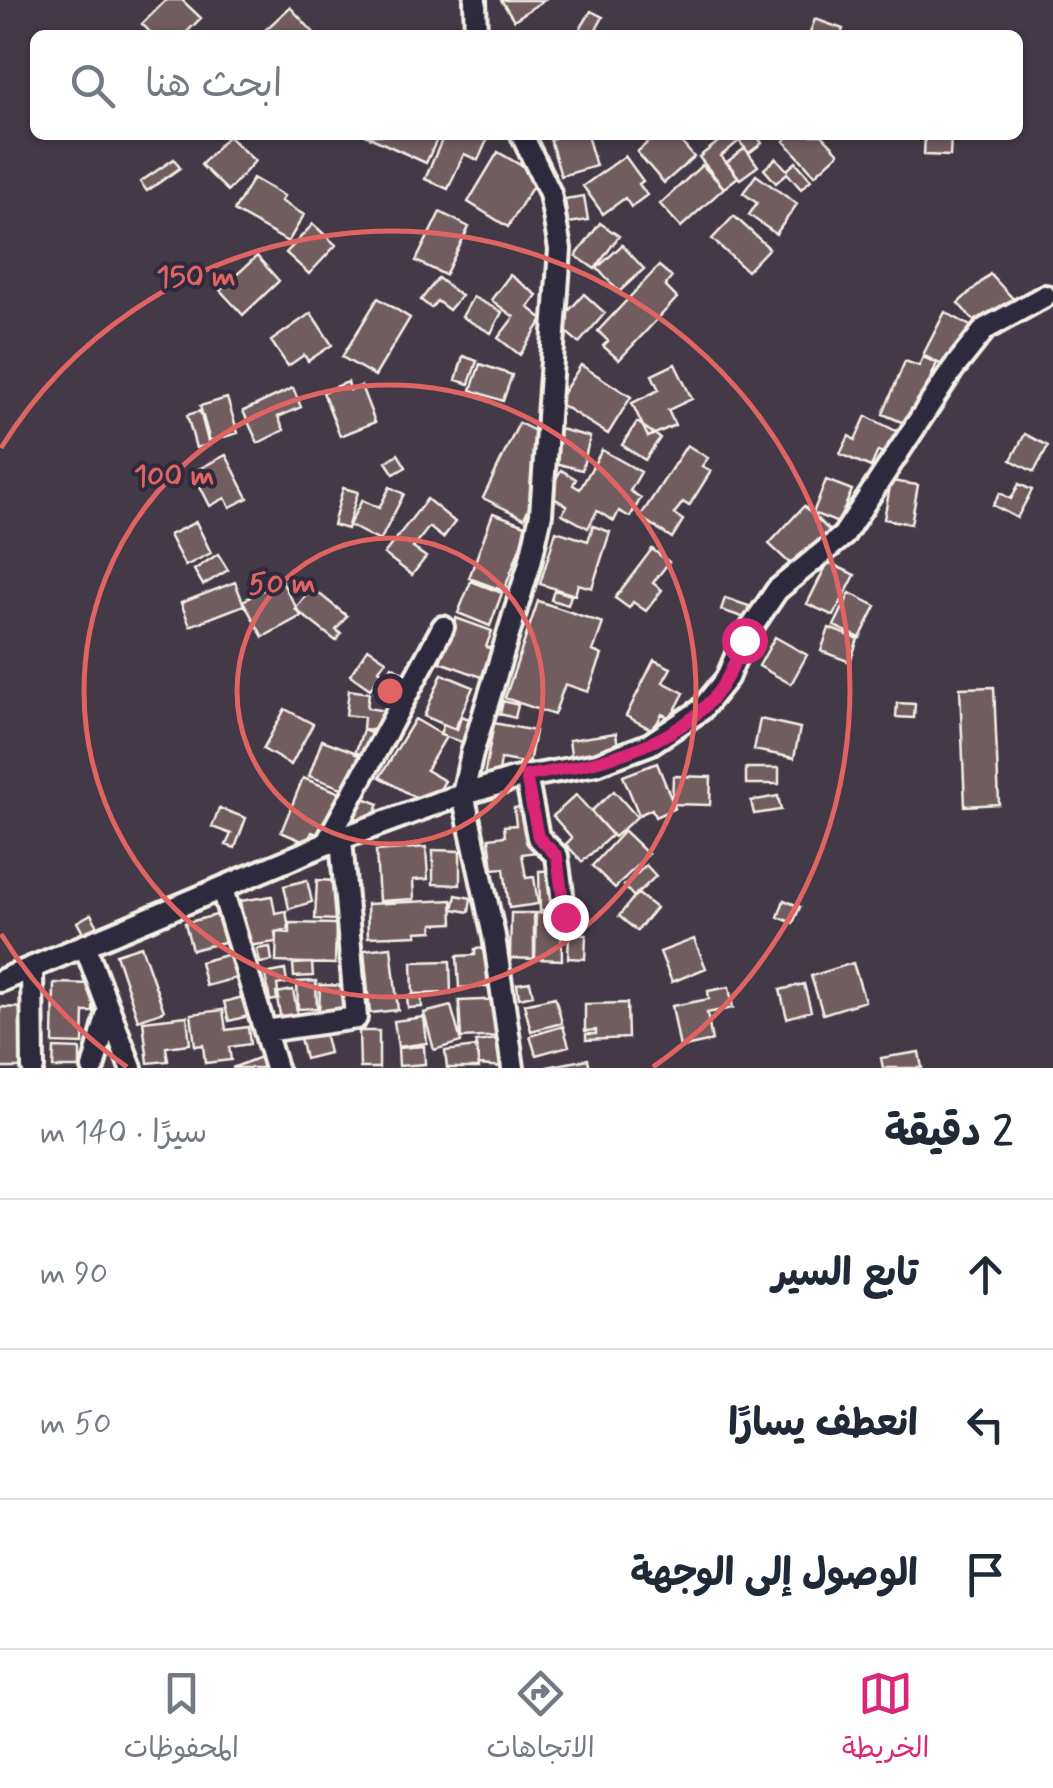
<!DOCTYPE html>
<html lang="ar">
<meta charset="utf-8">
<style>
body{margin:0;font-family:Mynerve,"Playpen Sans Arabic",sans-serif;background:#f2f2f3;color:#1f2937;direction:rtl}
.stop{position:absolute;width:30px;height:30px;margin:-22px;border:8px solid #db2777;border-radius:50%;background:#fff}
.stop.end{background:#db2777;border-color:#fff;box-shadow:0 2px 10px #0008}
.list{margin:0;padding:0;list-style:none}
h2{display:flex;justify-content:space-between;align-items:center;height:130px;margin:0;padding:0 40px;font-size:42px}
h2 small{font-size:32px;font-weight:400;color:#747a83}
.list li{display:grid;grid-template-columns:65px 1fr auto;gap:30px;align-items:center;box-sizing:border-box;height:150px;padding:0 40px;border-top:2px solid #e0e1e3}
.list b{display:block;font-size:38px;white-space:nowrap}
.list em{font-size:32px;font-style:normal;color:#747a83}
.icon{flex:none;width:55px;height:55px;fill:none;stroke:currentColor;stroke-width:2;stroke-linecap:round;stroke-linejoin:round}
.map{position:relative;flex:none;width:1053px;height:1068px;overflow:hidden;direction:ltr}
.search{position:absolute;background:#fff;box-shadow:0 2px 8px #0004;left:30px;right:30px;top:30px;height:110px;display:flex;align-items:center;gap:25px;box-sizing:border-box;padding:0 35px;border-radius:15px;color:#747a83;font-size:38px}
.sheet{height:580px;background:#fff}
nav{display:flex;justify-content:space-around;align-items:center;box-sizing:border-box;height:140px;border-top:2px solid #e0e1e3;background:#fff;font-size:28px;color:#747a83}
nav a{display:grid;justify-items:center;gap:5px}
nav .on{color:#db2777}
.map>svg:first-child{display:block}
.building{fill:#715b5f;stroke:#f4f1e8;stroke-width:2.5}
.lines{fill:none;stroke-linecap:round;stroke-linejoin:round}
.minor-casing{stroke:#f4f1e8;stroke-width:28}
.minor{stroke:#2f2a3d;stroke-width:20}
.route{stroke:#db2777;stroke-width:12}
.ring{fill:none;stroke:#df6462;stroke-width:5}
.centre{fill:#df6462;stroke:#2f2a3d;stroke-width:5}
.ring-label{font-size:30px;text-anchor:middle;font-weight:bold;fill:#df6462;stroke:#2f2a3d;stroke-width:8;stroke-linejoin:round;paint-order:stroke}
</style>
<div class="map">
<svg width="1053" height="1068" viewBox="0 0 1053 1068">
<rect width="100%" height="100%" fill="#433947"/>
<filter id="ink" filterUnits="userSpaceOnUse"><feTurbulence type="fractalNoise" baseFrequency=".01" numOctaves="2"/><feDisplacementMap in="SourceGraphic" scale="20" xChannelSelector="R" yChannelSelector="G"/><feConvolveMatrix kernelMatrix="1 2 1 2 8 2 1 2 1" color-interpolation-filters="sRGB"/></filter>
<g filter="url(#ink)">
<path class="building" d="M 166,0 L 182,0 L 201,18 L 184,35 L 153,35 L 142,24 Z
M 501,0 L 544,0 L 514,20 Z
M 290,7 L 315,34 L 260,35 Z
M 591,11 L 603,17 L 593,35 L 586,35 L 579,31 Z
M 815,19 L 843,29 L 841,35 L 809,35 Z
M 365,135 L 439,135 L 426,163 Z
M 444,135 L 489,136 L 478,160 L 464,154 L 448,189 L 425,179 Z
M 564,135 L 587,135 L 596,166 L 561,176 L 550,139 Z
M 656,135 L 675,135 L 694,157 L 664,183 L 637,152 Z
M 727,135 L 756,135 L 762,143 L 749,153 L 739,141 L 721,156 L 738,177 L 724,188 L 699,157 Z
M 790,135 L 822,135 L 839,153 L 815,175 L 784,141 Z
M 925,135 L 951,135 L 950,156 L 924,155 Z
M 228,136 L 255,161 L 228,191 L 201,165 Z
M 745,148 L 758,166 L 740,179 L 727,162 Z
M 498,152 L 539,176 L 508,227 L 468,202 Z
M 625,156 L 643,181 L 639,184 L 647,195 L 631,207 L 625,198 L 603,214 L 583,186 Z
M 776,158 L 787,170 L 796,162 L 811,180 L 801,189 L 787,173 L 776,183 L 764,169 Z
M 174,159 L 180,168 L 147,191 L 140,182 Z
M 702,165 L 724,188 L 681,227 L 660,204 Z
M 756,175 L 797,204 L 776,234 L 749,215 L 757,203 L 743,193 Z
M 253,178 L 284,196 L 281,201 L 304,215 L 288,242 L 234,211 Z
M 584,196 L 588,220 L 568,223 L 565,199 Z
M 440,212 L 469,227 L 445,275 L 416,261 Z
M 734,216 L 769,248 L 747,271 L 712,239 Z
M 600,223 L 619,236 L 595,269 L 576,256 Z
M 313,224 L 336,245 L 309,274 L 286,253 Z
M 622,245 L 644,269 L 619,292 L 597,268 Z
M 257,256 L 279,281 L 243,315 L 220,290 Z
M 659,266 L 672,277 L 665,286 L 677,298 L 619,360 L 603,346 L 608,341 L 598,331 Z
M 990,274 L 1017,303 L 984,332 L 958,303 Z
M 510,275 L 537,295 L 528,307 L 543,319 L 520,355 L 498,338 L 514,317 L 491,300 Z
M 438,278 L 461,296 L 449,310 L 437,301 L 431,308 L 421,300 Z
M 584,294 L 605,313 L 579,343 L 557,324 Z
M 473,297 L 502,312 L 491,333 L 462,317 Z
M 378,298 L 410,318 L 375,376 L 342,357 Z
M 945,312 L 976,329 L 954,371 L 923,355 Z
M 311,313 L 332,345 L 308,361 L 304,355 L 288,366 L 271,341 Z
M 463,356 L 477,361 L 469,384 L 456,380 Z
M 923,357 L 937,363 L 911,426 L 883,414 L 905,361 L 919,366 Z
M 480,364 L 512,375 L 503,401 L 471,390 Z
M 675,364 L 692,399 L 668,410 L 675,425 L 648,437 L 632,403 L 659,390 L 652,375 Z
M 581,365 L 631,397 L 608,434 L 557,402 Z
M 348,382 L 350,390 L 361,386 L 375,422 L 340,436 L 323,392 Z
M 293,388 L 301,407 L 278,417 L 284,430 L 258,443 L 243,411 Z
M 227,398 L 238,433 L 210,441 L 200,406 Z
M 200,411 L 209,445 L 196,448 L 187,415 Z
M 866,416 L 898,432 L 887,455 L 878,451 L 871,467 L 840,454 L 849,436 L 855,440 Z
M 637,422 L 660,438 L 645,460 L 622,445 Z
M 519,423 L 553,440 L 542,481 L 524,518 L 483,498 Z
M 560,429 L 590,437 L 582,470 L 551,462 Z
M 1025,434 L 1048,446 L 1034,472 L 1011,460 Z
M 687,445 L 708,458 L 702,466 L 711,471 L 689,506 L 683,502 L 674,514 L 683,520 L 672,538 L 640,517 Z
M 602,450 L 641,472 L 630,491 L 641,498 L 630,517 L 619,511 L 614,521 L 597,511 L 588,528 L 562,514 L 567,506 L 547,494 L 561,470 L 576,479 L 573,485 L 580,489 Z
M 398,454 L 406,467 L 394,474 L 386,462 Z
M 226,455 L 248,498 L 230,507 L 225,498 L 210,506 L 193,472 Z
M 826,480 L 852,490 L 838,523 L 813,513 Z
M 891,481 L 918,485 L 911,524 L 884,519 Z
M 1019,484 L 1032,490 L 1017,518 L 993,505 L 1000,493 L 1011,499 Z
M 390,487 L 404,494 L 380,541 L 349,525 L 362,500 L 379,508 Z
M 343,488 L 358,492 L 347,529 L 333,525 Z
M 427,499 L 455,522 L 443,538 L 429,527 L 413,548 L 426,557 L 412,575 L 384,554 Z
M 804,506 L 833,534 L 798,571 L 769,544 Z
M 493,513 L 528,526 L 504,591 L 469,578 Z
M 196,522 L 211,553 L 185,566 L 169,535 Z
M 593,526 L 610,532 L 592,588 L 578,584 L 575,595 L 540,584 L 556,531 L 588,541 Z
M 652,549 L 669,562 L 653,583 L 662,590 L 646,611 L 633,602 L 629,608 L 615,598 Z
M 218,554 L 228,570 L 203,585 L 194,570 Z
M 828,562 L 855,575 L 834,616 L 807,604 Z
M 281,580 L 301,616 L 263,637 L 243,601 Z
M 471,581 L 502,593 L 490,626 L 458,613 Z
M 235,582 L 244,605 L 190,626 L 181,603 Z
M 312,588 L 347,616 L 336,630 L 341,634 L 336,641 L 295,609 Z
M 554,590 L 571,595 L 568,605 L 551,600 Z
M 850,593 L 876,606 L 860,638 L 834,626 Z
M 725,598 L 749,606 L 745,618 L 721,610 Z
M 538,601 L 603,623 L 593,651 L 602,655 L 588,692 L 565,684 L 554,715 L 505,698 Z
M 456,618 L 492,631 L 486,647 L 501,652 L 490,680 L 440,662 Z
M 829,628 L 858,639 L 850,662 L 821,651 Z
M 775,637 L 807,655 L 791,684 L 759,666 Z
M 368,648 L 386,660 L 379,670 L 382,673 L 370,689 L 350,675 Z
M 654,660 L 671,668 L 663,682 L 684,693 L 671,718 L 662,714 L 653,730 L 626,716 Z
M 392,666 L 418,683 L 400,710 L 374,693 Z
M 442,674 L 473,687 L 455,729 L 424,716 Z
M 994,687 L 999,804 L 965,806 L 960,688 Z
M 349,690 L 369,693 L 367,708 L 386,711 L 383,732 L 363,729 L 364,717 L 346,715 Z
M 503,701 L 518,705 L 515,718 L 500,714 Z
M 897,703 L 915,704 L 914,718 L 896,717 Z
M 285,709 L 313,724 L 291,765 L 263,749 Z
M 461,716 L 482,723 L 474,746 L 440,735 L 443,725 L 457,730 Z
M 415,719 L 446,737 L 426,770 L 445,781 L 430,806 L 380,777 Z
M 760,719 L 800,728 L 794,758 L 754,750 Z
M 494,723 L 535,731 L 529,764 L 501,759 L 498,780 L 484,777 Z
M 363,730 L 376,735 L 368,758 L 355,754 Z
M 616,733 L 620,762 L 573,769 L 569,740 Z
M 322,740 L 360,754 L 347,790 L 309,776 Z
M 657,763 L 675,808 L 655,817 L 652,809 L 639,815 L 623,776 Z
M 746,768 L 779,768 L 779,784 L 746,784 Z
M 673,776 L 711,777 L 710,805 L 672,804 Z
M 303,778 L 343,794 L 325,837 L 312,832 L 307,843 L 281,832 Z
M 614,791 L 637,817 L 614,837 L 591,811 Z
M 576,795 L 612,835 L 582,862 L 566,844 L 572,838 L 553,816 Z
M 778,796 L 781,810 L 754,814 L 751,801 Z
M 361,797 L 379,804 L 371,824 L 353,817 Z
M 535,805 L 544,851 L 522,854 L 526,878 L 534,877 L 538,904 L 509,908 L 504,868 L 493,869 L 489,838 L 505,836 L 504,826 L 516,825 L 514,808 Z
M 219,808 L 246,818 L 235,848 L 226,845 L 231,834 L 212,827 Z
M 624,831 L 648,854 L 615,888 L 592,866 Z
M 426,847 L 428,879 L 413,880 L 414,899 L 379,901 L 376,851 Z
M 433,850 L 460,851 L 460,885 L 433,884 Z
M 646,865 L 656,876 L 634,897 L 624,886 Z
M 561,870 L 562,910 L 540,911 L 539,871 Z
M 307,880 L 312,902 L 289,909 L 284,886 Z
M 317,880 L 339,881 L 337,920 L 315,919 Z
M 637,893 L 656,908 L 637,931 L 619,916 Z
M 456,895 L 471,898 L 469,912 L 453,909 Z
M 272,896 L 275,913 L 286,911 L 289,929 L 275,932 L 276,942 L 248,946 L 240,901 Z
M 452,900 L 453,923 L 433,924 L 433,931 L 416,932 L 417,935 L 368,937 L 367,904 Z
M 784,900 L 800,907 L 793,923 L 778,917 Z
M 511,913 L 534,913 L 534,959 L 510,958 Z
M 536,913 L 561,914 L 562,960 L 535,959 Z
M 91,914 L 101,932 L 87,940 L 77,922 Z
M 220,914 L 228,941 L 192,950 L 185,923 Z
M 290,923 L 336,924 L 335,964 L 276,962 L 277,932 L 290,933 Z
M 569,934 L 586,935 L 585,959 L 568,958 Z
M 694,939 L 706,968 L 672,982 L 660,952 Z
M 141,946 L 164,1011 L 138,1020 L 116,954 Z
M 270,947 L 272,961 L 260,963 L 257,949 Z
M 391,947 L 398,1010 L 370,1013 L 364,950 Z
M 487,948 L 489,986 L 459,988 L 457,956 L 475,955 L 475,949 Z
M 230,954 L 236,978 L 206,986 L 200,962 Z
M 450,961 L 451,993 L 413,994 L 412,962 Z
M 312,963 L 313,976 L 294,977 L 293,964 Z
M 853,963 L 865,1001 L 823,1014 L 811,976 Z
M 285,970 L 287,983 L 277,985 L 279,999 L 270,1001 L 265,974 Z
M 316,981 L 317,1008 L 298,1009 L 297,982 Z
M 530,982 L 533,995 L 519,998 L 517,984 Z
M 54,983 L 94,984 L 93,1012 L 84,1012 L 83,1044 L 53,1043 Z
M 804,984 L 811,1011 L 787,1018 L 780,990 Z
M 320,985 L 352,986 L 350,1018 L 319,1017 Z
M 729,987 L 733,1008 L 707,1013 L 712,1041 L 680,1048 L 672,1006 L 709,999 L 708,991 Z
M 293,990 L 299,1022 L 282,1025 L 276,993 Z
M 254,994 L 257,1004 L 246,1007 L 248,1016 L 229,1021 L 224,1002 Z
M 421,995 L 422,1007 L 408,1008 L 407,996 Z
M 555,997 L 562,1023 L 531,1031 L 524,1004 Z
M 504,999 L 505,1036 L 461,1038 L 459,1001 Z
M 627,1003 L 628,1038 L 586,1040 L 586,1034 L 596,1034 L 596,1030 L 585,1031 L 585,1004 Z
M 451,1006 L 461,1042 L 434,1050 L 424,1013 Z
M 0,1007 L 28,1008 L 26,1068 L 0,1068 Z
M 223,1010 L 226,1030 L 248,1027 L 250,1044 L 229,1047 L 231,1060 L 205,1063 L 203,1045 L 195,1046 L 191,1014 Z
M 187,1016 L 190,1044 L 166,1047 L 168,1061 L 148,1063 L 143,1021 Z
M 424,1017 L 427,1043 L 398,1047 L 394,1021 Z
M 563,1026 L 569,1046 L 536,1055 L 530,1036 Z
M 359,1031 L 379,1031 L 379,1068 L 360,1068 Z
M 324,1032 L 329,1053 L 305,1059 L 300,1038 Z
M 511,1037 L 516,1068 L 479,1065 L 476,1042 Z
M 424,1046 L 425,1064 L 399,1066 L 398,1048 Z
M 476,1047 L 479,1068 L 447,1068 L 445,1051 Z
M 54,1048 L 80,1049 L 80,1068 L 53,1068 Z
M 919,1052 L 922,1068 L 883,1068 L 881,1058 Z
M 260,1057 L 265,1068 L 232,1068 Z
M 588,1059 L 590,1068 L 547,1068 L 547,1067 Z"/>
<g class="lines">
<defs>
<path id="minor" d="M 475,0 L 476,35
M 526,776 L 538,837 L 557,856 L 565,917
M 326,844 L 443,627
M 222,889 L 276,1068
M 85,946 L 131,1068
M 32,968 L 33,1068
M 0,981 L 326,844 L 440,802 L 514,779 L 597,764 L 650,744 L 701,710 L 727,678 L 743,640 L 777,590 L 843,536 L 953,369 L 985,329 L 1045,296
M 265,1031 L 356,1018 L 341,839
M 93,1068 L 109,1009
M 513,1068 L 494,936 L 463,794 L 472,753 L 530,563 L 541,514 L 560,249 L 550,193 L 522,135"/>
</defs>
<use href="#minor" class="minor-casing"/>
<use href="#minor" class="minor"/>
</g>
</g>
<g class="lines" filter="url(#ink)">
<path class="route" d="M 565,917 L 557,856 L 538,837 L 526,776 C 597,764 691,745 728,676 C 734,665 738,652 744,640"/>
</g>
<g class="ring">
<circle cx="390" cy="691" r="153"/>
<circle cx="390" cy="691" r="306"/>
<path d="M127 1067A459 459 0 0 1 1 934M1 448A459 459 0 1 1 653 1067"/>
</g>
<circle cx="390" cy="691" r="15" class="centre"/>
<g class="ring-label">
<text x="196" y="286">150 m</text>
<text x="174" y="485">100 m</text>
<text x="282" y="593">50 m</text>
</g>
</svg>
<div class="stop" style="left:744px;top:640px"></div>
<div class="stop end" style="left:565px;top:917px"></div>
<div class="search"><svg class="icon" aria-label="search" viewBox="0 0 24 24"><circle cx="10" cy="10" r="6"/><path d="M15 15l6 6"/></svg>ابحث هنا</div>
</div>
<section class="sheet">
<h2>2 دقيقة<small>سيرًا · 140 m</small></h2>
<ul class="list">
<li><svg class="icon" aria-label="ahead" viewBox="0 0 24 24"><path d="M12 20V5M6 11l6-6 6 6"/></svg><div><b>تابع السير</b></div><em>90 m</em></li>
<li><svg class="icon" aria-label="left" viewBox="0 0 24 24"><path d="M17 20v-9H6M10 6l-5 5 5 5"/></svg><div><b>انعطف يسارًا</b></div><em>50 m</em></li>
<li><svg class="icon" aria-label="arrive" viewBox="0 0 24 24"><path d="M6 21V4h12l-3 4 3 4H6"/></svg><div><b>الوصول إلى الوجهة</b></div></li>
</ul>
</section>
<nav>
<a class="on"><svg class="icon" aria-label="map" viewBox="0 0 24 24"><path d="M3 6l6-2 6 2 6-2v14l-6 2-6-2-6 2zM9 4v14M15 6v14"/></svg>الخريطة</a>
<a><svg class="icon" aria-label="directions" viewBox="0 0 24 24"><path d="M12 3l9 9-9 9-9-9zM9 14v-3h6M13 9l2 2-2 2"/></svg>الاتجاهات</a>
<a><svg class="icon" aria-label="saved" viewBox="0 0 24 24"><path d="M7 4h10v16l-5-4-5 4z"/></svg>المحفوظات</a>
</nav>
